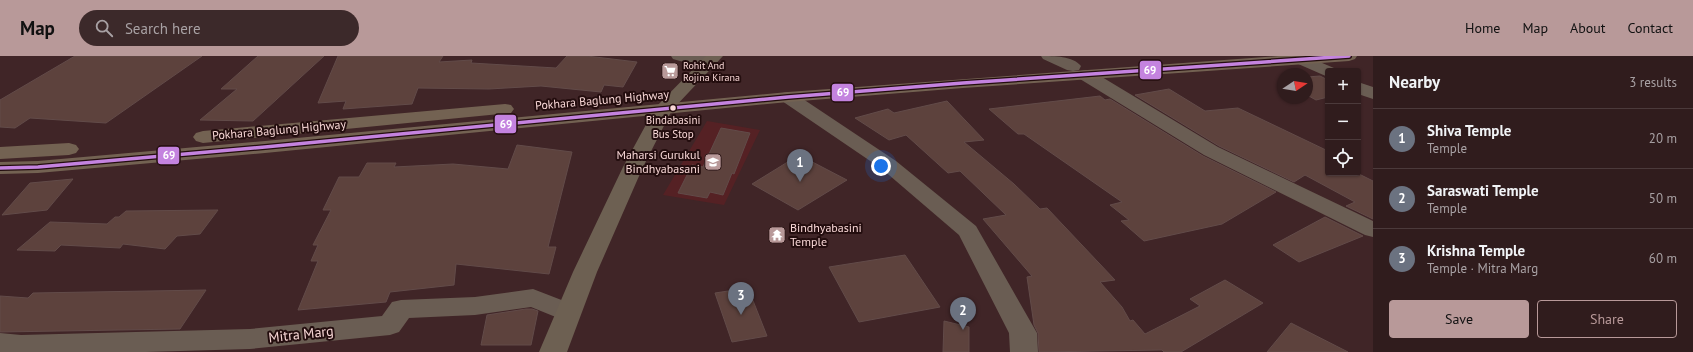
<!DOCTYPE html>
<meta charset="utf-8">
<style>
body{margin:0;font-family:"PT Sans",sans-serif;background:#3c292a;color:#f1f3f6}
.controls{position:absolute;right:12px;top:12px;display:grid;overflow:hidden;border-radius:4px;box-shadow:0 1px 3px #0004}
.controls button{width:36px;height:36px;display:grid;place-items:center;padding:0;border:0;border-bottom:1px solid #4b3a3b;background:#301c1d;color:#f1f3f6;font:20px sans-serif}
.compass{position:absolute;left:1277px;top:12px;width:36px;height:36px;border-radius:50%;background:#301c1d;box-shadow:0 1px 3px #0004;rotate:78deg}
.you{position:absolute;left:881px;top:110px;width:14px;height:14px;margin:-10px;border:3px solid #fff;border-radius:50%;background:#1a73e8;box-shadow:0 0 0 6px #1a73e833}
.badge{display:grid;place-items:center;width:26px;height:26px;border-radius:50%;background:#b89999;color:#fff;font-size:13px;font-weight:700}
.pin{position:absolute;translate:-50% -33px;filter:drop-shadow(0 1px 2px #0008)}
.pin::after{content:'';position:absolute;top:21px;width:14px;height:12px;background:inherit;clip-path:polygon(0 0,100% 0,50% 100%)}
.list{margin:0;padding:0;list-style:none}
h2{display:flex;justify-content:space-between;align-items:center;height:52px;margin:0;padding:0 16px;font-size:17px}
h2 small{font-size:13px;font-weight:400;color:#a8a1a4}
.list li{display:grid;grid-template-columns:26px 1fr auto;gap:12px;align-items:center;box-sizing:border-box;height:60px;padding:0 16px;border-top:1px solid #4b3a3b}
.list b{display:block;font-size:15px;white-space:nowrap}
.list p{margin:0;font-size:13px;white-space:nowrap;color:#a8a1a4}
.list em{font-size:13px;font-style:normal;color:#a8a1a4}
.actions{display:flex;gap:8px;padding:12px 16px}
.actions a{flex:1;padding:9px 0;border:1px solid #b89999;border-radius:4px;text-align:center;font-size:14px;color:#b89999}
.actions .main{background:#b89999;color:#111}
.icon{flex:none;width:22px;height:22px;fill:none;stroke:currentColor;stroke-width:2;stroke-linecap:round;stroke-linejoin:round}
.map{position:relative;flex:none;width:1373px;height:296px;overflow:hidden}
header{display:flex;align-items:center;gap:24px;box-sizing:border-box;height:56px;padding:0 20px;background:#b89999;color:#111}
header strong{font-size:19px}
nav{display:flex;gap:22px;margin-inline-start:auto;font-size:14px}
.search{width:280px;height:36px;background:#3c292a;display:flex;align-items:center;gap:10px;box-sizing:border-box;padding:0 14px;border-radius:22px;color:#a8a1a4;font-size:15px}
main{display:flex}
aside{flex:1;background:#301c1d}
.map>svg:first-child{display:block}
.built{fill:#552124}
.building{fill:#5d423d;stroke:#624b49}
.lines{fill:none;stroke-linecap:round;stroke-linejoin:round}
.street{fill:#6a5d53;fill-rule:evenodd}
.secondary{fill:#6d6052;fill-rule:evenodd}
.highway{fill:#736252;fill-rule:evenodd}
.bus-1-casing{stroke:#230d0e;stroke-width:6}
.bus-1{stroke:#c483df;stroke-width:3.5}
.bus-dot{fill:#f8d7d6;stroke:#230d0e;stroke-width:1.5}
.labels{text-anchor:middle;stroke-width:4;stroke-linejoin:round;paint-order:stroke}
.far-poi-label{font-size:10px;fill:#f8d7d6;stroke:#230d0e;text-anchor:start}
.bus-label{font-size:11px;fill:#f8d7d6;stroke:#230d0e}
.street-label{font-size:12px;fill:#f8d7d6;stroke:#230d0e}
.poi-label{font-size:12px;fill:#f8d7d6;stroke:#230d0e;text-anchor:end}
.near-street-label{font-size:14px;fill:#f8d7d6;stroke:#230d0e}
.line-badge{stroke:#230d0e;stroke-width:1.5}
.badge-label{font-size:11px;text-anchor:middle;font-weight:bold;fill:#fff}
</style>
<header>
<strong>Map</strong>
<div class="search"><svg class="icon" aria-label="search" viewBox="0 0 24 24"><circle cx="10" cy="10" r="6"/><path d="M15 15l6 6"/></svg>Search here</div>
<nav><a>Home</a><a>Map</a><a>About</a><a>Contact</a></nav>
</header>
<main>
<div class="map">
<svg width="1373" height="296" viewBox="0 0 1373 296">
<rect width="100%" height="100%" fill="#402527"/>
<path class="built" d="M 707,65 L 760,74 L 724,149 L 663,139 Z"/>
<path class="building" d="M 75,0 L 202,0 L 106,67 L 30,62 L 15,72 L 0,71 L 0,44 Z
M 258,0 L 324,0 L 253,65 L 200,64 L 237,33 L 221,33 Z
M 338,0 L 443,0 L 439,6 L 472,4 L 471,7 L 556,12 L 567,0 L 587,0 L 637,6 L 623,31 L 604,29 L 601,36 L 541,30 L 489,33 L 418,32 L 412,48 L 343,53 L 346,45 L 318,47 Z
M 1320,20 L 1328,24 L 1328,41 L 1316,44 L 1307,39 L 1307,21 Z
M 1169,33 L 1205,55 L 1238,52 L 1328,95 L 1328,117 L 1357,117 L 1373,125 L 1373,163 L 1346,150 L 1355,146 L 1305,119 L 1294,126 L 1219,90 L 1135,39 Z
M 1100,40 L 1105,44 L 1110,43 L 1203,100 L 1276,136 L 1222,168 L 1144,185 L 1121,165 L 1129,164 L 1110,149 L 1122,146 L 1024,78 L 1018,78 L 989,53 Z
M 947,45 L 984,84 L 964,86 L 1014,128 L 1040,153 L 1047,152 L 1115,224 L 1100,226 L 1122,251 L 1130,265 L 1133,264 L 1145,278 L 1200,250 L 1190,243 L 1225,224 L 1263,247 L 1181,296 L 1164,296 L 1162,294 L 1039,296 L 1038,277 L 1034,269 L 1027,221 L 1032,220 L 983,163 L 1006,159 L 960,115 L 948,117 L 906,79 L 889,84 L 855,62 L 888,53 L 894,57 Z
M 721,72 L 750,77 L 734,118 L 732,117 L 723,139 L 710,136 L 707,142 L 678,137 L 692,109 L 703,111 Z
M 517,89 L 572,96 L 548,191 L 556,191 L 549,218 L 456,208 L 454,229 L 390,236 L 386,246 L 298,254 L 318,205 L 311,205 L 318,189 L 313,189 L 331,154 L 323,154 L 339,121 L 359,121 L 367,107 L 396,107 L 394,111 L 453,108 L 508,113 Z
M 799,99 L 847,124 L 798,154 L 752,128 Z
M 73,123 L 47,154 L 2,159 L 30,127 Z
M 218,154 L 200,178 L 177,180 L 165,193 L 123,188 L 120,192 L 61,189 L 55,195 L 17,194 L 50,166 L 107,168 L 115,161 L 119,161 L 126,155 Z
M 1325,161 L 1363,180 L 1299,206 L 1273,189 Z
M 905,199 L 940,251 L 859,266 L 829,211 Z
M 748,232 L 767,280 L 732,286 L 715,237 Z
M 206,234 L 180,273 L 0,276 L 0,240 L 28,242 L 33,237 Z
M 526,253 L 532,253 L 538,255 L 531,289 L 481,289 L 487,259 Z
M 944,265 L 969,271 L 969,296 L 943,296 Z
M 1291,267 L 1348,296 L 1267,296 Z"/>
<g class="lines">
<path class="street" d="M 671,0 L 717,0 L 719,3 L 717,6 C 704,10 686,7 673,3 Z
M 1041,0 C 1054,0 1073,0 1081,10 L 1079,14 L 1073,15 L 1067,14 L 1043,3 Z
M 1296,1 L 1308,1 L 1334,12 L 1336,15 L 1328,15 L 1328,21 L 1296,7 L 1294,4 Z
M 1086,14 L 1092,15 L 1218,91 L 1373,165 L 1373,181 L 1365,179 L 1204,99 L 1080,23 L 1078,19 L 1080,15 Z
M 1358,26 L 1373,31 L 1373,43 L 1358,38 Z
M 788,36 L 794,37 L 896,105 L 976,170 L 1037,277 L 1038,296 L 1010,296 L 1009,277 L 959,179 L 882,113 L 782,45 L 779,41 L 782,37 Z
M 533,233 L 577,250 L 581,257 L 577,264 L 568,266 L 531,251 L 475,259 L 409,262 L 399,276 L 390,279 L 250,293 L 146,296 L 0,296 L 0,277 L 21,279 L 250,273 L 382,260 L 392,246 L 401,244 L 475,241 Z"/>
<path class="secondary" d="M 706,0 L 723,0 L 672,54 L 643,111 L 597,216 L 567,296 L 539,296 L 573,216 L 623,111 L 655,52 Z"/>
<path class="highway" d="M 1279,0 L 1357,0 L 1355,3 L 1349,5 L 963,32 L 788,46 L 265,97 L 38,117 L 0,118 L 0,106 L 38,105 L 265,85 L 788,36 Z
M 505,48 L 511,49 L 514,53 L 511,57 L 203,87 L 196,85 L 193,81 L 196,77 L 203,75 Z
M 69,87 L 76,89 L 79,93 L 76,97 L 69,99 L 0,103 L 0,91 Z"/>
<defs>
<path id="bus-1" d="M 0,112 L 38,111 L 265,91 L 788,41 L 963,27 L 1349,0"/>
</defs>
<use href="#bus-1" class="bus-1-casing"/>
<use href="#bus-1" class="bus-1"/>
</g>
<defs>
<symbol id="supermarket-square" viewBox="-11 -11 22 22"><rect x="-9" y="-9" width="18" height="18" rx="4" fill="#b89999" stroke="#230d0e"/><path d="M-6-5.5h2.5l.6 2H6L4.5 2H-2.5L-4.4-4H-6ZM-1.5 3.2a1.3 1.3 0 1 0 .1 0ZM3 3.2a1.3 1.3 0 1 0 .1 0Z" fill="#fff"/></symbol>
<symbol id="school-square" viewBox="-11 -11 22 22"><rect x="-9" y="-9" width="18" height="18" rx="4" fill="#b89999" stroke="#230d0e"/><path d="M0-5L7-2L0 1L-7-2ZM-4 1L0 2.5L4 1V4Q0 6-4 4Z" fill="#fff"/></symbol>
<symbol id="temple-square" viewBox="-11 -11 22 22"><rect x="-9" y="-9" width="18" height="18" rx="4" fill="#b89999" stroke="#230d0e"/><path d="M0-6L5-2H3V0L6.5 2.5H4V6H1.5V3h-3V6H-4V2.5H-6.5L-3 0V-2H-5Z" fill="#fff"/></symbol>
</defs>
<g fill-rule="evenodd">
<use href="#supermarket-square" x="660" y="5" width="20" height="20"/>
<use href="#school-square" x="703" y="96" width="20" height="20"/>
<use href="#temple-square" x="767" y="169" width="20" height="20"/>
</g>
<circle class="bus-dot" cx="673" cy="52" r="3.5"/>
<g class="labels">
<g class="far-poi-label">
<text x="683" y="13">Rohit And<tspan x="683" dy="12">Rojina Kirana</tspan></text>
</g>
<g class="bus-label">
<text x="673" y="68">Bindabasini<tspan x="673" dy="14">Bus Stop</tspan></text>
</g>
<g class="street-label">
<text transform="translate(602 44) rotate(-5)" y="4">Pokhara Baglung Highway</text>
<text transform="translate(279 74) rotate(-5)" y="4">Pokhara Baglung Highway</text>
</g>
<g class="poi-label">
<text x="700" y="103">Maharsi Gurukul<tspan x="700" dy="14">Bindhyabasani</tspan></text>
<text x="790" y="176" text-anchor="start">Bindhyabasini<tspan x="790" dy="14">Temple</tspan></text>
</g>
<g class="near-street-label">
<text transform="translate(301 278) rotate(-6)" y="5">Mitra Marg</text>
</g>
</g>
<g class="line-badge">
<rect x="1139" y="4" width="23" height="20" rx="4" fill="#c483df"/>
<rect x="831" y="27" width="23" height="19" rx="4" fill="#c483df"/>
<rect x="494" y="58" width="23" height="20" rx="4" fill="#c483df"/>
<rect x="157" y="90" width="23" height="19" rx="4" fill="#c483df"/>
</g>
<g class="badge-label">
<text x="1150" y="18">69</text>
<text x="843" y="40">69</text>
<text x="506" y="72">69</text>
<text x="169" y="103">69</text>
</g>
</svg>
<div class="controls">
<button>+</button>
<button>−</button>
<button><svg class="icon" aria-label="locate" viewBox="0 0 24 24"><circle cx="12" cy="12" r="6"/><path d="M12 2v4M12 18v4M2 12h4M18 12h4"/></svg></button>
</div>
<svg class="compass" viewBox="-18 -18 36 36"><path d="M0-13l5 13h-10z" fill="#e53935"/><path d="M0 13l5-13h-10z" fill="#a8a1a4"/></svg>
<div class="you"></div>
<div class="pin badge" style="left:800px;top:126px;background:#6b7280">1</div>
<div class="pin badge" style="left:963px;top:274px;background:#6b7280">2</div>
<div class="pin badge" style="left:741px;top:259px;background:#6b7280">3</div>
</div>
<aside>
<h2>Nearby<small>3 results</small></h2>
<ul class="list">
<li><span class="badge" style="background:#6b7280">1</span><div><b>Shiva Temple</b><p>Temple</p></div><em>20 m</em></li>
<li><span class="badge" style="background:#6b7280">2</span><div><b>Saraswati Temple</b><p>Temple</p></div><em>50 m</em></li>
<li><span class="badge" style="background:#6b7280">3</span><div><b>Krishna Temple</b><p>Temple · Mitra Marg</p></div><em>60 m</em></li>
</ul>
<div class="actions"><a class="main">Save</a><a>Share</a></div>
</aside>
</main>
